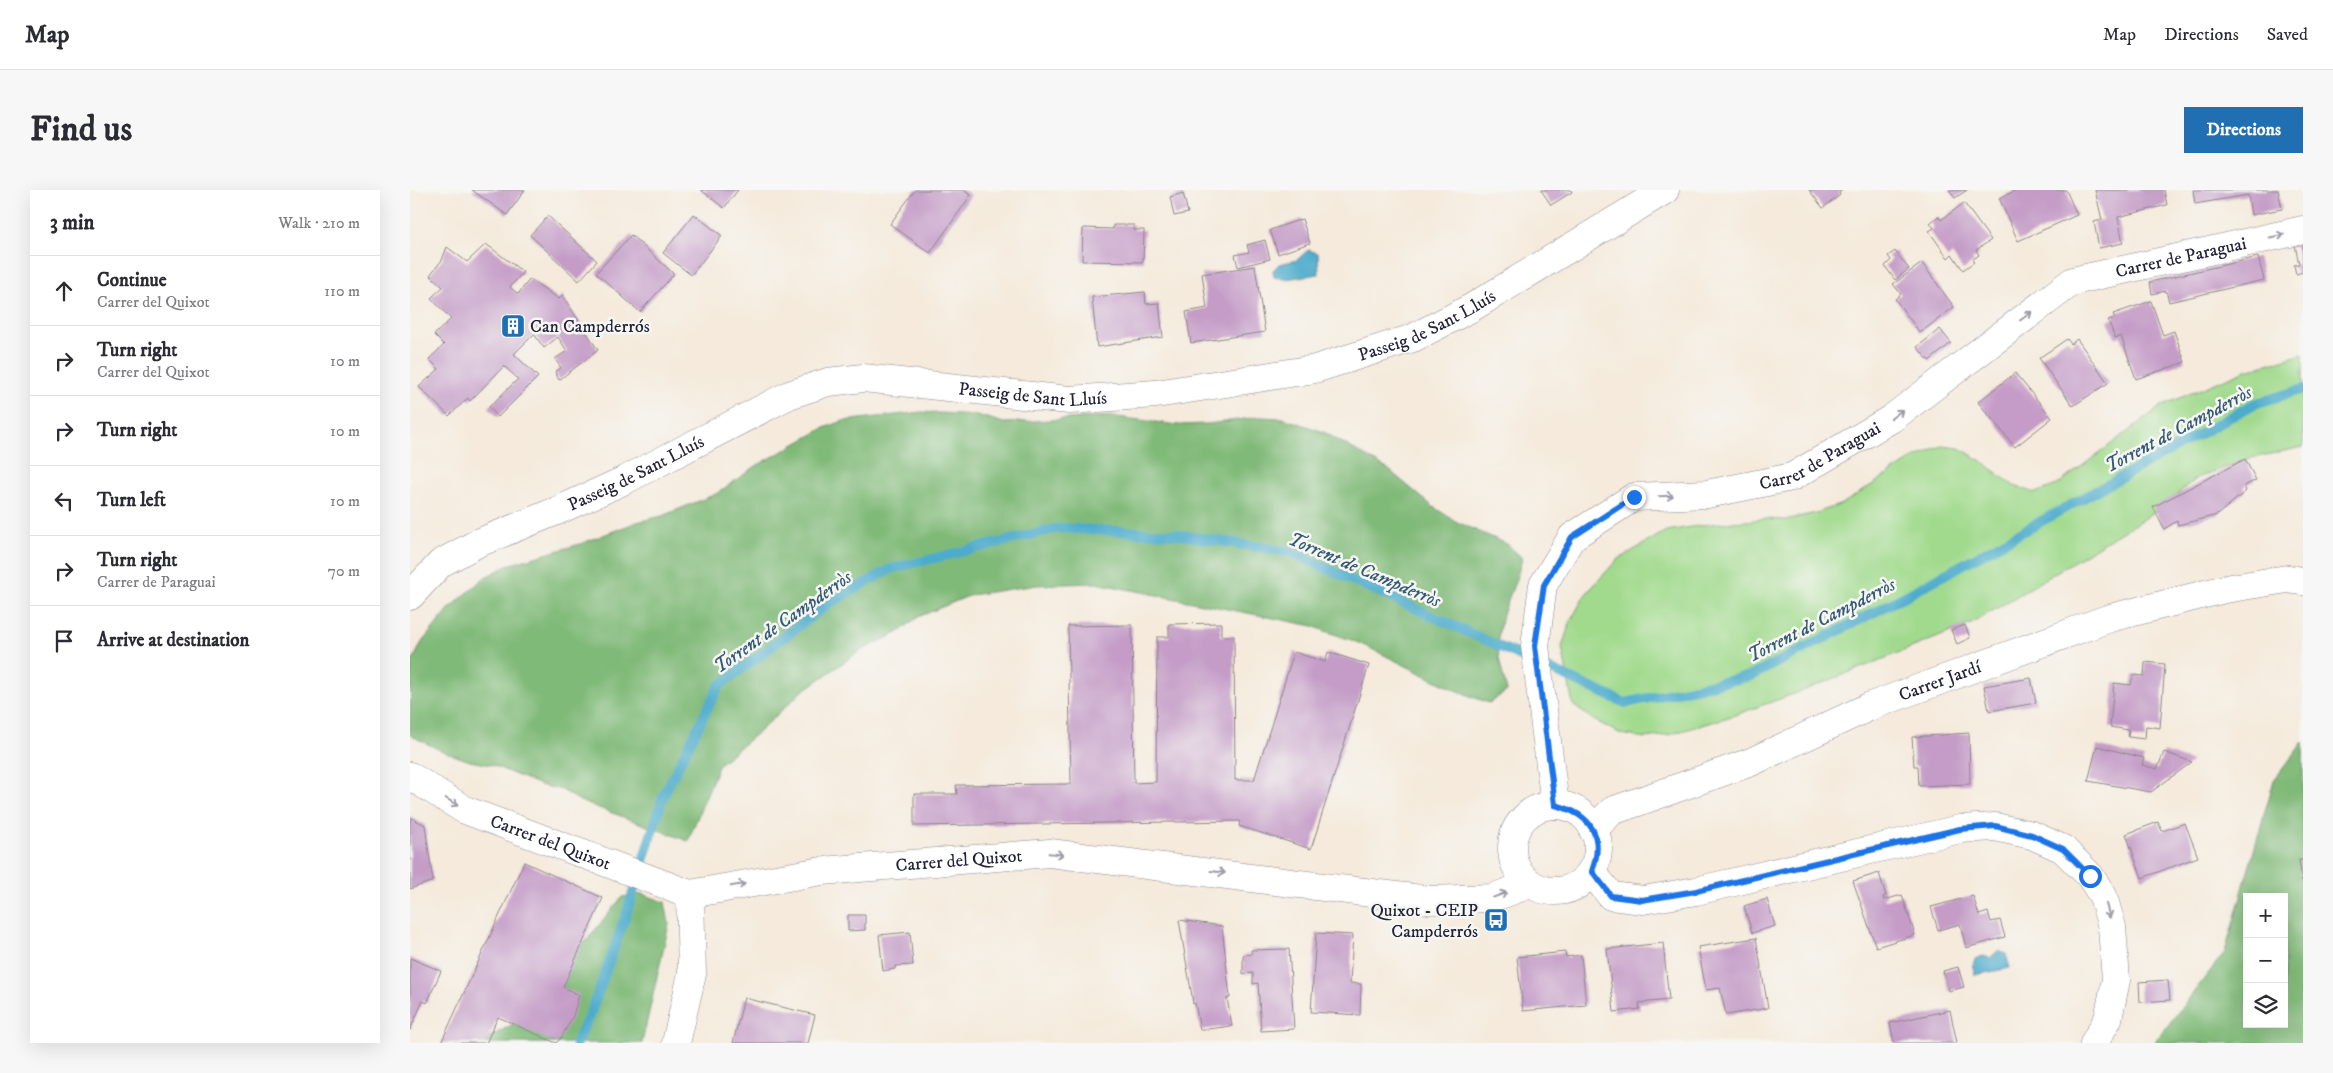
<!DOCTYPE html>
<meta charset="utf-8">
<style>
body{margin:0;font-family:"IM FELL DW Pica",serif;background:#f7f7f7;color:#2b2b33}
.controls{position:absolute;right:15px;bottom:15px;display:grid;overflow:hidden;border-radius:0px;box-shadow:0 5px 20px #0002}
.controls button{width:45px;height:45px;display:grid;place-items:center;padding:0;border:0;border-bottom:1px solid #e1e1e2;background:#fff;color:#2b2b33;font:25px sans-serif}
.stop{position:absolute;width:15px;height:15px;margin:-11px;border:4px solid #1a73e8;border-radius:50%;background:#fff}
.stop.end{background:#1a73e8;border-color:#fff;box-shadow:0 1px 5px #0008}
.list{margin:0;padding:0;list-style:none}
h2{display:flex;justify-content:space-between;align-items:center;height:65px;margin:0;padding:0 20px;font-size:21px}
h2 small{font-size:16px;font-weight:400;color:#7c7c81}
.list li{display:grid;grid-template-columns:32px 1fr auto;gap:15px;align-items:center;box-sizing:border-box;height:70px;padding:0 20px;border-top:1px solid #e1e1e2}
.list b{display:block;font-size:19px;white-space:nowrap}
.list p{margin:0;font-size:16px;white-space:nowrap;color:#7c7c81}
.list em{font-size:16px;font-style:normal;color:#7c7c81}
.icon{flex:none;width:28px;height:28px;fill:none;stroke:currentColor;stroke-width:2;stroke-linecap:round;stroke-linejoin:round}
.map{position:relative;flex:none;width:1893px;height:853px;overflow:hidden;border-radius:0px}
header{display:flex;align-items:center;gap:30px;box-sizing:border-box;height:70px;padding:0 25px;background:#fff;border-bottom:1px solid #e1e1e2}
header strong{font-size:24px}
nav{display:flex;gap:28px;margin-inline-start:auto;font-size:18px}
.intro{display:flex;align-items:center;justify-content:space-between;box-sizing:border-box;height:120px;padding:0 30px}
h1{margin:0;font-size:35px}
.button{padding:12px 22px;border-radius:0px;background:#1f6fb2;color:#fff;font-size:18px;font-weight:700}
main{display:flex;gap:30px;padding:0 30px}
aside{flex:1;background:#fff;border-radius:0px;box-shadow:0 5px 20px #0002}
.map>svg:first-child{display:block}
.green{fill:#a1da8d;stroke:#627e64}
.forest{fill:#80ba78;stroke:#516e5a;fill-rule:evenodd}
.water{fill:#4eaccc;stroke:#386784}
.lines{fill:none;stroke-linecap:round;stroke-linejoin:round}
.stream{stroke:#4eaccc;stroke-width:10}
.building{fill:#c49cc7}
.minor-casing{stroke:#8c868b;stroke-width:29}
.minor{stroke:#fff;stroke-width:28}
.oneway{stroke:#9c9ca7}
.route{stroke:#1a73e8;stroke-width:6}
.labels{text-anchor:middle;stroke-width:5;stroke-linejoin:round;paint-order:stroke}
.street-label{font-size:18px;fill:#22223b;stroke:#f6f6f2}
.poi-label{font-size:18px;fill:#22223b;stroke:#f6f6f2;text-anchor:start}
.water-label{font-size:19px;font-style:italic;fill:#345975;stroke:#f6f6f2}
</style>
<header>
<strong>Map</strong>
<nav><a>Map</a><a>Directions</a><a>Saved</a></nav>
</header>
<div class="intro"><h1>Find us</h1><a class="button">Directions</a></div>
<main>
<aside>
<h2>3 min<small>Walk · 210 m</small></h2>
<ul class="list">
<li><svg class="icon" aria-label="ahead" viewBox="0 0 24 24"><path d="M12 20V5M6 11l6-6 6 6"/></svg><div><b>Continue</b><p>Carrer del Quixot</p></div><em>110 m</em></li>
<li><svg class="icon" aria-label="right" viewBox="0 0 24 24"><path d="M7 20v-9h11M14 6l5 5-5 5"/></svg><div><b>Turn right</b><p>Carrer del Quixot</p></div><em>10 m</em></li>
<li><svg class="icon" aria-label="right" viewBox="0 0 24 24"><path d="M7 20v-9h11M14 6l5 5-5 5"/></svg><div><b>Turn right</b></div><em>10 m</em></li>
<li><svg class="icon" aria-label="left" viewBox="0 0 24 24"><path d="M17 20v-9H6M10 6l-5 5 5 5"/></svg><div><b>Turn left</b></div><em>10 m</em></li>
<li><svg class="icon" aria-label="right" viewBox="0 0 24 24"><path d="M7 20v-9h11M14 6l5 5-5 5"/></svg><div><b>Turn right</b><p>Carrer de Paraguai</p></div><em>70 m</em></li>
<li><svg class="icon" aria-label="arrive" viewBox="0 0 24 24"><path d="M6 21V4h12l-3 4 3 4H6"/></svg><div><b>Arrive at destination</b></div></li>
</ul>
</aside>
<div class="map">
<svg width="1893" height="853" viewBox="0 0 1893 853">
<rect width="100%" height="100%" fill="#f6f6f2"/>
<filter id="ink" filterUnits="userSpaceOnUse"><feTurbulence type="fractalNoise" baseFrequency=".02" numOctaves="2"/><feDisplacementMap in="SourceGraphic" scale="10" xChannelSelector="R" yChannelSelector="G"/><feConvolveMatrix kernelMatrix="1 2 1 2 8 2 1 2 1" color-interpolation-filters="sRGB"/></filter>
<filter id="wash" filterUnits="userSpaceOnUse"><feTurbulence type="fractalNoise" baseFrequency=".0096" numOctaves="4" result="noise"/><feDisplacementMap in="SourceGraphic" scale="20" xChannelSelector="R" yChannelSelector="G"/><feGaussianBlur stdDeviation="1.12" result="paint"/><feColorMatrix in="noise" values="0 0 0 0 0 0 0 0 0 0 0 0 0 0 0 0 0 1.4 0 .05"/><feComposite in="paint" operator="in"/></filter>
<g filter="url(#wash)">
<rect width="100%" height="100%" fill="#f5eadb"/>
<path class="green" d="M 1893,164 L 1893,257 L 1837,269 L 1785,289 L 1751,318 L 1561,434 L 1395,500 L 1322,526 L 1258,545 L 1235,548 L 1211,544 L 1182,529 L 1163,515 L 1152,457 L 1160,432 L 1175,405 L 1207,370 L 1256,341 L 1301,334 L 1356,329 L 1375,330 L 1406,323 L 1432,314 L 1504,268 L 1532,256 L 1550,258 L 1573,272 L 1604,296 L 1625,303 L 1647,295 L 1753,215 L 1836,180 Z"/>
<path class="forest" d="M 511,222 L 567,225 L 594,233 L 700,226 L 768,235 L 798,234 L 849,227 L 873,228 L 914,242 L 979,280 L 1022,316 L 1045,331 L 1097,354 L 1112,368 C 1106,398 1086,428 1088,459 C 1089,473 1094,488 1097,501 L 1079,513 C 1035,498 995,474 953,455 C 937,447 919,444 903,436 L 686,393 L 627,395 L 561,405 L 508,427 L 489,442 L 450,461 L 390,503 L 350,541 L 309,574 L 278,651 L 170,611 L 152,600 L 130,595 L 82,575 L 60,571 L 32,561 L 0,545 L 1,474 L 12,452 L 39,419 L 75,387 L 101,374 L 170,354 L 227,332 L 252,326 L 306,304 L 346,276 L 414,238 L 433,231 Z
M 1893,552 L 1893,853 L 1744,853 L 1815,762 L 1864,590 ZM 1837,707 L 1874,707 L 1874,834 L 1837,834 Z
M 232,704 L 255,712 L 259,734 L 232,853 L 69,853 L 112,829 L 212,707 Z"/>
<path class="water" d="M 898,60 L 908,63 L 909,84 L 876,89 L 864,87 L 863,80 L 869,74 L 887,70 Z
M 1589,760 L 1596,764 L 1600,778 L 1565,785 L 1563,775 L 1565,769 L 1573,766 L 1580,768 Z"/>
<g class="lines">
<path class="stream" d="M 166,853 L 181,822 L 216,725 L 254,604 L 309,496 L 417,415 L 480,379 L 649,338 L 764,344 L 880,362 L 1215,513 L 1341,486 L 1501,403 L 1844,214 L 1893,199"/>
</g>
<g id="blocks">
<path class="building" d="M 62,0 L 115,0 L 97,25 Z
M 291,0 L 328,0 L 314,18 Z
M 505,0 L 553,0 L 561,5 L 520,63 L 480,34 Z
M 1131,0 L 1161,0 L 1162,2 L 1141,15 Z
M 1399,0 L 1432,0 L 1429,3 L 1430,5 L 1413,18 Z
M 1539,0 L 1557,0 L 1545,8 Z
M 1607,0 L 1656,0 L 1667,25 L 1608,51 L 1589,8 Z
M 1685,0 L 1754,0 L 1757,15 L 1708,27 L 1713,53 L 1689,58 L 1684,32 L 1692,30 Z
M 1783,0 L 1868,0 L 1872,19 L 1841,25 L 1838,5 L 1785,14 Z
M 773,3 L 778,23 L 764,26 L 760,7 Z
M 1554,13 L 1581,50 L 1566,60 L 1569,65 L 1562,70 L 1564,72 L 1553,80 L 1542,64 L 1538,68 L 1519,41 L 1524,38 L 1520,33 L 1528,26 L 1531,30 Z
M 284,24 L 312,46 L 281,85 L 253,63 Z
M 138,26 L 187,71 L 169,91 L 120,45 Z
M 892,29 L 900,53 L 868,64 L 860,40 Z
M 703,35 L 724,35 L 724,40 L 734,40 L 733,72 L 672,71 L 673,38 L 703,39 Z
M 221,45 L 264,84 L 230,122 L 186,83 Z
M 855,50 L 860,69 L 828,77 L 825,65 L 839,62 L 837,55 Z
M 76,54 L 113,82 L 100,97 L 108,104 L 120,89 L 149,109 L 152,105 L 188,160 L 149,190 L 145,182 L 151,178 L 145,169 L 157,161 L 148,147 L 134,158 L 124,144 L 104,164 L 128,187 L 88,227 L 79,217 L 108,189 L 94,176 L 60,211 L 58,208 L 39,226 L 9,197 L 29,179 L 19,169 L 34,155 L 24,145 L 41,129 L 21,108 L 33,97 L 20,85 L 32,70 L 37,57 L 57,72 Z
M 1893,54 L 1893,82 L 1886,84 L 1884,75 L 1889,74 L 1885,55 Z
M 1485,61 L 1499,79 L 1485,90 L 1475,76 L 1481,70 L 1478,66 Z
M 1848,67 L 1854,90 L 1759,112 L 1756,101 L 1742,104 L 1740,92 Z
M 1512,73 L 1544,117 L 1510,143 L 1485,109 L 1491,104 L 1483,94 Z
M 845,76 L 855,142 L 781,153 L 776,122 L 797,118 L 792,84 Z
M 735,102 L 736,114 L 749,113 L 753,147 L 687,157 L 682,107 Z
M 1741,111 L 1753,145 L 1764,141 L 1775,172 L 1726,189 L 1711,146 L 1705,148 L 1698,130 L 1705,128 L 1703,124 Z
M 1530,139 L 1541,153 L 1519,171 L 1507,157 Z
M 1657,149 L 1661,154 L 1667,149 L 1698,193 L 1663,216 L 1629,168 Z
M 1605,183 L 1642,228 L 1605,257 L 1568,212 Z
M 1835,269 L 1846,290 L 1834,296 L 1836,301 L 1807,325 L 1768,335 L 1767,331 L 1754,339 L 1743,317 Z
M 811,433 L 811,446 L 824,446 L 825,590 L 844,590 L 884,462 L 915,472 L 918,462 L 959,475 L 901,659 L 829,636 L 830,631 L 504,636 L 504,604 L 547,604 L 546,595 L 661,594 L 658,436 L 722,435 L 724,593 L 746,592 L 747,447 L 759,447 L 759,434 Z
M 1555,435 L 1560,448 L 1547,454 L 1541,440 Z
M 1735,472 L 1755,474 L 1750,538 L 1736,536 L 1735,549 L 1718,547 L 1719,540 L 1700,537 L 1704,493 L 1721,495 L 1723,485 L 1734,486 Z
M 1621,488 L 1626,513 L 1579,521 L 1574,496 Z
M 1559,543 L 1560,594 L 1509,596 L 1508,576 L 1504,576 L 1502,547 Z
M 1687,556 L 1734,568 L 1732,575 L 1747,579 L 1754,562 L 1782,572 L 1741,602 L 1678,591 Z
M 0,627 L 15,635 L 23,691 L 0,699 Z
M 1748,632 L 1752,641 L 1775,633 L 1788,667 L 1732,688 L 1716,644 Z
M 1889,670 L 1893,670 L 1893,691 L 1892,691 Z
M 114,672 L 193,708 L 153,797 L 169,805 L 163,826 L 151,848 L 146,853 L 88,827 L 76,853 L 31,853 Z
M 1469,683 L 1476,706 L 1473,707 L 1474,710 L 1492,705 L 1505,745 L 1466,757 L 1443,691 Z
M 1563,706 L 1569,725 L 1578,722 L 1581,732 L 1590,730 L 1595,747 L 1556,758 L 1550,734 L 1528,740 L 1521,717 Z
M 1357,709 L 1365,736 L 1342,743 L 1334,716 Z
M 438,725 L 455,725 L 455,740 L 438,741 Z
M 769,730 L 812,736 L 820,808 L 817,808 L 822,836 L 790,840 L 785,813 L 783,814 L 782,806 Z
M 500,742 L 503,775 L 485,776 L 485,779 L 473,781 L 469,745 Z
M 906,743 L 943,745 L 940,793 L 951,794 L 950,825 L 901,822 Z
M 1346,748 L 1358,818 L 1316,825 L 1310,798 L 1296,800 L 1288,757 Z
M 1253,753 L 1259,810 L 1229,813 L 1230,819 L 1204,822 L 1197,759 Z
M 879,759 L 884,839 L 851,841 L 848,793 L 843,794 L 843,783 L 833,784 L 833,765 L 842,764 L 841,760 Z
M 1155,762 L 1156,767 L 1171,765 L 1176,815 L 1113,821 L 1107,767 Z
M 0,768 L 31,781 L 17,813 L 13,811 L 0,840 Z
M 1548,777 L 1554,797 L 1539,801 L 1533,781 Z
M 1758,790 L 1760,810 L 1730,812 L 1729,792 Z
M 334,808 L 405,825 L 398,853 L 323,853 Z
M 1540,820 L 1547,853 L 1484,853 L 1480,833 Z"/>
</g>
</g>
<g filter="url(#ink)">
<use href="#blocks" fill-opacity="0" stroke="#8c868b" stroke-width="1"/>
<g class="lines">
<defs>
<g id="minor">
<path id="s1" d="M 0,406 L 31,373 L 68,353 L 149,320 L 215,290 L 379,205 L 418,192 L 453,188 L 659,210 L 746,204 L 905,179 L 1003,148 L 1061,118 L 1255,0"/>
<path id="s2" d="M 0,586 L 55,620 L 280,704 L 412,681 L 640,663 L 1019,710 L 1082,708 L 1120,694"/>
<path id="s3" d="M 1145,615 L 1125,456 L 1133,395 L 1162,347 L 1224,307 L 1297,304 L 1382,287 L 1481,229 L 1663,91 L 1893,40"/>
<circle cx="1145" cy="658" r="43"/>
<path id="s4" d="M 1183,640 L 1202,621 L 1341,572 L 1461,516 L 1700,428 L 1815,399 L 1877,389 L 1893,391"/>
<path d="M 1181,681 L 1201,706 L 1233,710 L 1286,701 L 1550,639 L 1585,637 L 1622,645 L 1653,659 L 1680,686 L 1693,706 L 1702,737 L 1706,790 L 1698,829 L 1684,853"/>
<path d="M 266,853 L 282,784 L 280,704"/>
</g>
</defs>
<use href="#minor" class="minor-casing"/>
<use href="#minor" class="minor"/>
</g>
<defs><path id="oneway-shaft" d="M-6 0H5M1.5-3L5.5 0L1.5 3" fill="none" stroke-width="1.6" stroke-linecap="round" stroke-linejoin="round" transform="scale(1.25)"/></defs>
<g class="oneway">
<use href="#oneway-shaft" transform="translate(1867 46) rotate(-12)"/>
<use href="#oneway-shaft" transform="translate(1616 126) rotate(-37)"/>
<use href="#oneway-shaft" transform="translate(1487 224) rotate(-37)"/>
<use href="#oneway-shaft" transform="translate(1256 306) rotate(-2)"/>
<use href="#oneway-shaft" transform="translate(42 612) rotate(31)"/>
<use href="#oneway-shaft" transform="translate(646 664) rotate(5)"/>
<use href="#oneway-shaft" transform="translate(808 682) rotate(7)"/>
<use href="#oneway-shaft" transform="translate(328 695) rotate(-10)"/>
<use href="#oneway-shaft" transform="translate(1090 705) rotate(-21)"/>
<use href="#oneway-shaft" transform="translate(1698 721) rotate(74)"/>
</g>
</g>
<g class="lines" filter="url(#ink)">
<path class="route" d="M 1224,307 L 1162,347 L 1134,395 L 1125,456 L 1145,615 C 1181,624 1195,646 1182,681 L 1201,706 L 1232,710 L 1286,701 L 1550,639 L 1585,636 L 1622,645 L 1653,659 L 1680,686"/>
</g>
<defs>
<symbol id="building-square" viewBox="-11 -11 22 22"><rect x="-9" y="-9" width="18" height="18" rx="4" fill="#1f6fb2" stroke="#f6f6f2"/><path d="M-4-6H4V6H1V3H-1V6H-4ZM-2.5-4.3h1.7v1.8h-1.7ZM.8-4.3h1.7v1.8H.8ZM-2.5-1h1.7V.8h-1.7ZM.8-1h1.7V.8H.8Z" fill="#fff"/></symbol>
<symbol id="bus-square" viewBox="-11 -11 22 22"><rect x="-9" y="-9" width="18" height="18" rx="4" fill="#1f6fb2" stroke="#f6f6f2"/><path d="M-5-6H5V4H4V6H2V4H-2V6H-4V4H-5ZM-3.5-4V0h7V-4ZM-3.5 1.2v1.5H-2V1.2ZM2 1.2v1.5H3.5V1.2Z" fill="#fff"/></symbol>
</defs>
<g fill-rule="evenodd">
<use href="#building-square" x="89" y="122" width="28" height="28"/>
<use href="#bus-square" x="1072" y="716" width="28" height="28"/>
</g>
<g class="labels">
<g class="street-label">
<text dy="6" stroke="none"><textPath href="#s3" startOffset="965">Carrer de Paraguai</textPath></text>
<text dy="6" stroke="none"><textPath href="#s1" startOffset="1084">Passeig de Sant Lluís</textPath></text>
<text dy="6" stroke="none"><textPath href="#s1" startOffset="679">Passeig de Sant Lluís</textPath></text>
<text dy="6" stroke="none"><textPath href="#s3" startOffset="545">Carrer de Paraguai</textPath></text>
<text dy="6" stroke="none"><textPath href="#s1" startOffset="260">Passeig de Sant Lluís</textPath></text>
<text dy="6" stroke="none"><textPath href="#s4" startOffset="380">Carrer Jardí</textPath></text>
<text dy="6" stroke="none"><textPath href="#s2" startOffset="156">Carrer del Quixot</textPath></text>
<text dy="6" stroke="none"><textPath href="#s2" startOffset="576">Carrer del Quixot</textPath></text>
</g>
<g class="poi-label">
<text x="120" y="142">Can Campderrós</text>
<text x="1068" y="726" text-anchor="end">Quixot - CEIP<tspan x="1068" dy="21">Campderrós</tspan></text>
</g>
<g class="water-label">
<text transform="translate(1768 238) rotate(-28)" y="7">Torrent de Campderròs</text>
<text transform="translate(955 379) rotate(23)" y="7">Torrent de Campderròs</text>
<text transform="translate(1411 429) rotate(-27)" y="7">Torrent de Campderròs</text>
<text transform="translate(372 431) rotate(-35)" y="7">Torrent de Campderròs</text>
</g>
</g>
</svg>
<div class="controls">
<button>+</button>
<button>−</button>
<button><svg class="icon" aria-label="layers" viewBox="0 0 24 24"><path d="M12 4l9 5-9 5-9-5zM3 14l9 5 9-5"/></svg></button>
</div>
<div class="stop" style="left:1680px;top:686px"></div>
<div class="stop end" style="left:1224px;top:307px"></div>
</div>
</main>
